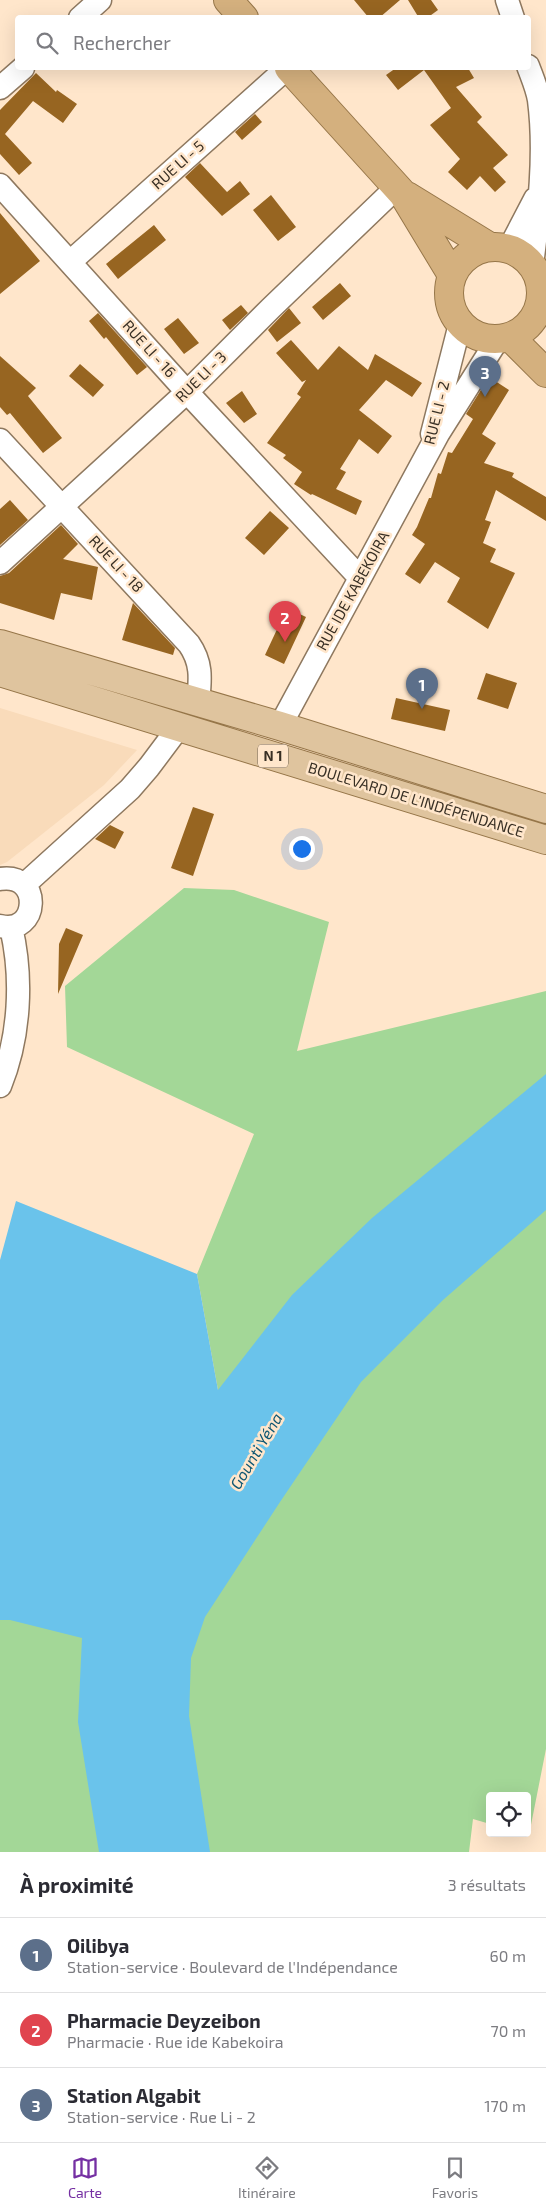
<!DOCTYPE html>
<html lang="fr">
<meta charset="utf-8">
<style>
body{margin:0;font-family:"Exo 2",sans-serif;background:#f7f7f7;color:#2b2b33}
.controls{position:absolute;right:15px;bottom:15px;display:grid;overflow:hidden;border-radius:5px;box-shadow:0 5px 20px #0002}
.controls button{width:45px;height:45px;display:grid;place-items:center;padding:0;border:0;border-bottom:1px solid #e1e1e2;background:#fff;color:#2b2b33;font:25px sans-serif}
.you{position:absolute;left:301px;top:848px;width:18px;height:18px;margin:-12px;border:4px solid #fff;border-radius:50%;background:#1a73e8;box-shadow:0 0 0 8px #1a73e833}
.badge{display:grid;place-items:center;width:32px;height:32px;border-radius:50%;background:#7530a3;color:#fff;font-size:16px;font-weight:700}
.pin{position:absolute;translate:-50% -41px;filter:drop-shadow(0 1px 2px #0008)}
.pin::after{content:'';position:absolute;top:26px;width:18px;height:15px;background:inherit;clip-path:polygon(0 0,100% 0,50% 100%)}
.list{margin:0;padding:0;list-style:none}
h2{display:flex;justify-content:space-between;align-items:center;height:65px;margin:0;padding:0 20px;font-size:21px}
h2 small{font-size:16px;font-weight:400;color:#7c7c81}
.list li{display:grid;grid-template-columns:32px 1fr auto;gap:15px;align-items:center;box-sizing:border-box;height:75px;padding:0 20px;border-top:1px solid #e1e1e2}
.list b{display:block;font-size:19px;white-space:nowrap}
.list p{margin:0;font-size:16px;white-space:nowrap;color:#7c7c81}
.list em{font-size:16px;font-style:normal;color:#7c7c81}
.icon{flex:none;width:28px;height:28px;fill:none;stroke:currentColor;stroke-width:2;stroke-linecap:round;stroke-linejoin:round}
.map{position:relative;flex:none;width:546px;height:1852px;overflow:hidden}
.search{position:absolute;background:#fff;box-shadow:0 5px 20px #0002;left:15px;right:15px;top:15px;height:55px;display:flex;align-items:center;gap:12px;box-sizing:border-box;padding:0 18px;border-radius:5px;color:#7c7c81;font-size:19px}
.sheet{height:290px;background:#fff}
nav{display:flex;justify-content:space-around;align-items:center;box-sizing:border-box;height:70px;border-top:1px solid #e1e1e2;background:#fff;font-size:14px;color:#7c7c81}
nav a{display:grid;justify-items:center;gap:2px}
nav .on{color:#7530a3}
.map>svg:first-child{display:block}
.built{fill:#f9dbba}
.green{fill:#a3d797}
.water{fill:#6ac3eb}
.building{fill:#976521}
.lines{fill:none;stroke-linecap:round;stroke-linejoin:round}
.minor-casing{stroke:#8e785f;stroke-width:25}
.tertiary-casing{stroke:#8e785f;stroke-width:30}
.primary-casing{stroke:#967649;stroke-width:30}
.trunk-casing{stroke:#967649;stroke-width:30}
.minor{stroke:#fff;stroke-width:22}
.tertiary{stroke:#fff;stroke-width:28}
.primary{stroke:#dfc49e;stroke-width:28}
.trunk{stroke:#d4b07e;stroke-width:28}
.labels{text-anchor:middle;stroke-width:5;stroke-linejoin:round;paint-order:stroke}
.shield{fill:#ffe6cb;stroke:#746656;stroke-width:1}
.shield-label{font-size:14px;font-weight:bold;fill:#382f24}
.street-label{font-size:15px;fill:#382f24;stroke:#ffe6cb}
.water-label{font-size:16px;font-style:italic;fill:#0f5773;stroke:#ffe6cb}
</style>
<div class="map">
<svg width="546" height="1852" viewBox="0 0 546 1852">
<rect width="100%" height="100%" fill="#ffe6cb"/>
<path class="built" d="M 0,708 L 137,750 L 104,785 L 7,862 L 0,865 Z"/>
<path class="green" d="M 184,888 L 234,890 L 329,922 L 297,1051 L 546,991 L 546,1749 L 529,1835 L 522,1833 L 527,1833 L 527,1796 L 490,1796 L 490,1824 L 473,1819 L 469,1852 L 0,1852 L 0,1620 L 10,1620 L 218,1390 L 197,1274 L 254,1134 L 67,1047 L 65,986 Z"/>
<path class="water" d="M 546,1074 L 546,1210 L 443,1300 L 361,1382 L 280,1502 L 205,1617 L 191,1658 L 189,1716 L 210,1852 L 99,1852 L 78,1722 L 82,1638 L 10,1620 L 0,1620 L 0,1260 L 16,1201 L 197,1274 L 218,1390 L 292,1295 L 372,1218 Z"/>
<path class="building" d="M 354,0 L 400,0 L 379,18 L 369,18 Z
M 408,0 L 431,0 L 438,10 L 427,18 L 419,18 Z
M 396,68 L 468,68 L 474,78 L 456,87 L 482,117 L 477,122 L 508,155 L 493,168 L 506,182 L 495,192 L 480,176 L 467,190 L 448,172 L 460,159 L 430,125 L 451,108 L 424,70 L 398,90 L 386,75 Z
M 36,73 L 56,92 L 57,90 L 77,104 L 63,123 L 33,101 L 5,134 L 32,163 L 19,175 L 0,154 L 0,110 Z
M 255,114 L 262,122 L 242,140 L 235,132 Z
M 200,163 L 227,192 L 240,181 L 250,194 L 222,216 L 185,177 Z
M 271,195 L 296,227 L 278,241 L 253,210 Z
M 0,213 L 40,261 L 0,294 Z
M 154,225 L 166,240 L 118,279 L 106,264 Z
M 340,283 L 351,296 L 323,320 L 312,307 Z
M 241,305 L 248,313 L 230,330 L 222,320 Z
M 289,308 L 301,323 L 277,342 L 268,330 Z
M 98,313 L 147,367 L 137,375 L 106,337 L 104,339 L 89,321 Z
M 178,318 L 199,343 L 184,354 L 164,329 Z
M 291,340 L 318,370 L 339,346 L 368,370 L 375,354 L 422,383 L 412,397 L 386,380 L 359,410 L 392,436 L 378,454 L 359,439 L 340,469 L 346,472 L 336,489 L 362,501 L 356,515 L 312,494 L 311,495 L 294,484 L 302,472 L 283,458 L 286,455 L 267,443 L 301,397 L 297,394 L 306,380 L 302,382 L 276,353 Z
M 0,356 L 36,388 L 28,396 L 62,438 L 43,453 L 10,413 L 7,415 L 0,407 Z
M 80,364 L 104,385 L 93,397 L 69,376 Z
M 489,377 L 509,390 L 482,434 L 496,443 L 484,463 L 514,473 L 512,477 L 546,497 L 546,521 L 496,490 L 485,520 L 491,522 L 483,543 L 496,549 L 490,562 L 515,573 L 488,629 L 447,602 L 460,578 L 435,562 L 420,584 L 405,574 L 425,544 L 412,535 L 417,527 L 429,498 L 431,498 L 438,473 L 441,474 L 448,452 L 452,453 L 473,419 L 466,414 Z
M 242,391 L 257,414 L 244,423 L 226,403 Z
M 10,500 L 28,520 L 0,545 L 0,509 Z
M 270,511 L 289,528 L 264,555 L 245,538 Z
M 61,525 L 78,544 L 63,559 L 98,567 L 92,600 L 61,593 L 54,620 L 0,603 L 0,576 L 9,573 Z
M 133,603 L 175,648 L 173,655 L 122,640 Z
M 287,608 L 306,617 L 284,664 L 265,655 Z
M 486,673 L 517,683 L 508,709 L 477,699 Z
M 396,698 L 450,710 L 445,731 L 391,719 Z
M 193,807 L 214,814 L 193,876 L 171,868 Z
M 110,825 L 124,832 L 115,849 L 95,839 Z
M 66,928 L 83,935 L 58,994 L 59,944 Z"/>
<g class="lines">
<defs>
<path id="minor" d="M 507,0 L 513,18
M 80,18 L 100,0
M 528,66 C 532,77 537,88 539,100 C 546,154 539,211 532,265
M 0,88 L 23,68
M 0,185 L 187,392 L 360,578
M 509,249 L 535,199
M 70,262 L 287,68
M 432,434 L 460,324
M 0,440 L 189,644 C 203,664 200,681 198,703
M 0,563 L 187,392 L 271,308 L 397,187
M 280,726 L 438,434 L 498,339
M 0,879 C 43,872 39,936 0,926
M 24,885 L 130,789 L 149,767 L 179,727
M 0,1086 C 20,1037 23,978 11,927"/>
<path id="tertiary" d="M 541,300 L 546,302"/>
<path id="primary" d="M 0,644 L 280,726 L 546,809
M 0,672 L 546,840"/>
<path id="trunk" d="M 228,0 L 244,18
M 289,68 L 403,194 L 452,275
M 407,196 L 490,247
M449 293a46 46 0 1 1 92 0a46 46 0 1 1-92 0Z
M 510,337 L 546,373"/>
</defs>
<use href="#minor" class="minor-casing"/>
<use href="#tertiary" class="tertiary-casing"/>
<use href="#primary" class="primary-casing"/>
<use href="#trunk" class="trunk-casing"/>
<use href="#minor" class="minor"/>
<use href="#tertiary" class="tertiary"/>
<use href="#primary" class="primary"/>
<use href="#trunk" class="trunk"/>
</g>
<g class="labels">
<rect class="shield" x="258" y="744.5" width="30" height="23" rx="4"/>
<g class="shield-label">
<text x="273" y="761">N 1</text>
</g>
<g class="street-label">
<text transform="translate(178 165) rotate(-42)" y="5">RUE LI - 5</text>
<text transform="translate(149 349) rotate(48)" y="5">RUE LI - 16</text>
<text transform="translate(201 377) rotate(-45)" y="5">RUE LI - 3</text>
<text transform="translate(437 413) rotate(-76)" y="5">RUE LI - 2</text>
<text transform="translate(116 564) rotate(47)" y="5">RUE LI - 18</text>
<text transform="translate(353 591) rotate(-61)" y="5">RUE IDE KABEKOIRA</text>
<text transform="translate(416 800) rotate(17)" y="5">BOULEVARD DE L'INDÉPENDANCE</text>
</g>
<g class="water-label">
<text transform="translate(256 1451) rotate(-59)" y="6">Gounti Yéna</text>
</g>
</g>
</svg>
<div class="controls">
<button><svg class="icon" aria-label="locate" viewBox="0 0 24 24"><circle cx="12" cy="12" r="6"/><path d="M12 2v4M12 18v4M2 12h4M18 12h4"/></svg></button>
</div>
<div class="you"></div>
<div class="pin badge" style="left:422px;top:709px;background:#5c6f8a">1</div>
<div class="pin badge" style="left:285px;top:642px;background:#e0444e">2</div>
<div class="pin badge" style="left:485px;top:397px;background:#5c6f8a">3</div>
<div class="search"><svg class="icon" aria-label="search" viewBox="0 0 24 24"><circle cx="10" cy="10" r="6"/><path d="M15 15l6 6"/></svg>Rechercher</div>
</div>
<section class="sheet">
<h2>À proximité<small>3 résultats</small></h2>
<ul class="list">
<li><span class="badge" style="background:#5c6f8a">1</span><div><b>Oilibya</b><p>Station-service · Boulevard de l'Indépendance</p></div><em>60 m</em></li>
<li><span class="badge" style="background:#e0444e">2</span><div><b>Pharmacie Deyzeibon</b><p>Pharmacie · Rue ide Kabekoira</p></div><em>70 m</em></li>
<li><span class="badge" style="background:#5c6f8a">3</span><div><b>Station Algabit</b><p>Station-service · Rue Li - 2</p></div><em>170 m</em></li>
</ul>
</section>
<nav>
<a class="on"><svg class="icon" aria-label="map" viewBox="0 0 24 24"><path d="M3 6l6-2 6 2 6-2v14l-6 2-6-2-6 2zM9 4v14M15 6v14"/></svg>Carte</a>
<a><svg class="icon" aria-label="directions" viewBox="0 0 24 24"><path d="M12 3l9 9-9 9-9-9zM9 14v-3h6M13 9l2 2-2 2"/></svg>Itinéraire</a>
<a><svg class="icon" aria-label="saved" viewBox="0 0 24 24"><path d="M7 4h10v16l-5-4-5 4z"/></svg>Favoris</a>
</nav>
